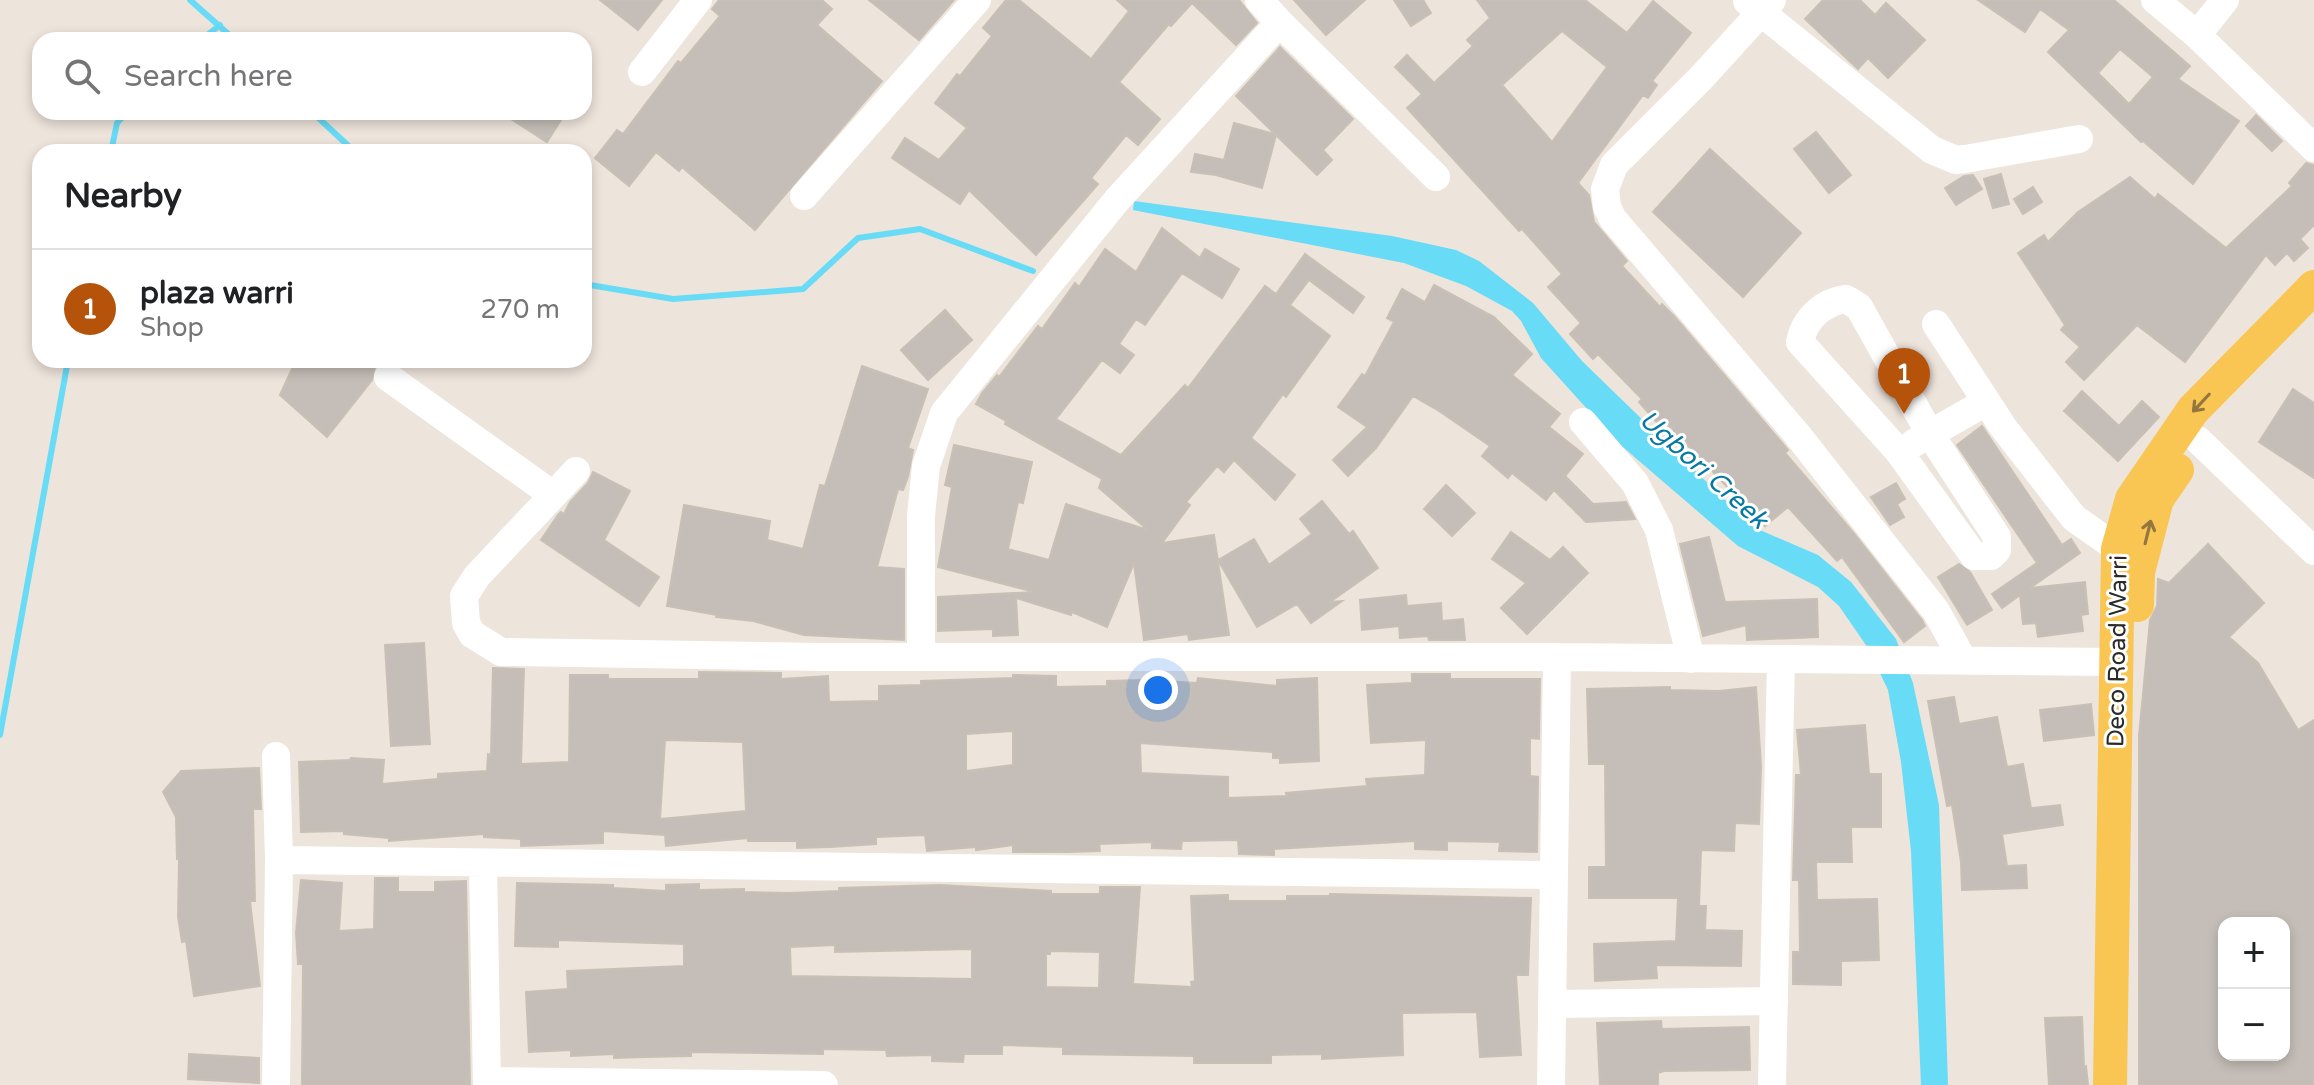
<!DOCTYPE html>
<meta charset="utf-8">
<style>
body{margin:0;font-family:"Varela Round",sans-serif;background:#f6f6f6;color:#202124}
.controls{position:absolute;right:24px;bottom:24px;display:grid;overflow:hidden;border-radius:16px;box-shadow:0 4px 12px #0003}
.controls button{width:72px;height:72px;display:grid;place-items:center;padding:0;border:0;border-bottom:2px solid #e0e0e0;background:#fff;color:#202124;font:40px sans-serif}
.you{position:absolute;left:1158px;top:690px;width:28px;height:28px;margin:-20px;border:6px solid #fff;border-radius:50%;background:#1a73e8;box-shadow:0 0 0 12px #1a73e833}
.badge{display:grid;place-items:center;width:52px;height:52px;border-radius:50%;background:#b45309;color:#fff;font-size:26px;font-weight:700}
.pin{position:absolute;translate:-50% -66px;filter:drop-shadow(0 2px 4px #0008)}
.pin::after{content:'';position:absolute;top:42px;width:28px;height:24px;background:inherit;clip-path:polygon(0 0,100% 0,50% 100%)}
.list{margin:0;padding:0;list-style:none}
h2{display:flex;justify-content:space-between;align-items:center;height:104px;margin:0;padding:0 32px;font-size:34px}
h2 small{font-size:26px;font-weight:400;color:#757577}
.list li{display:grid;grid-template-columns:52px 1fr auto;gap:24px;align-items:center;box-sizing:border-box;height:120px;padding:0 32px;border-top:2px solid #e0e0e0}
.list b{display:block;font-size:30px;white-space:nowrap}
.list p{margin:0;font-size:26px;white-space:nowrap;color:#757577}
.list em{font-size:26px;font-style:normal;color:#757577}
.icon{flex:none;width:44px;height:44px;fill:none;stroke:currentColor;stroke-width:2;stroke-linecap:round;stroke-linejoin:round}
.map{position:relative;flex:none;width:2314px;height:1085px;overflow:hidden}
.search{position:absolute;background:#fff;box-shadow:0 4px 12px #0003;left:32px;top:32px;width:560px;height:88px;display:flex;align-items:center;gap:20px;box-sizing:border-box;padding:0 28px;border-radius:24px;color:#757577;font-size:30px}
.panel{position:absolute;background:#fff;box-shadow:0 4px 12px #0003;left:32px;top:144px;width:560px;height:224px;border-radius:24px}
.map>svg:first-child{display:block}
.water{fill:#68dbf6}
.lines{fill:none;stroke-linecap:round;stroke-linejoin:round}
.stream{stroke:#68dbf6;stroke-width:6}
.building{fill:#c5beb8;stroke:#c9c0b5;stroke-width:2;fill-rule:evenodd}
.minor{stroke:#fff;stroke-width:28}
.major{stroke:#f9c654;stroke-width:34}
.oneway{stroke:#92783f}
.labels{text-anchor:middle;stroke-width:6;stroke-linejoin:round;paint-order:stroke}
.street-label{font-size:24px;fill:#2a2a2a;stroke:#fff}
.water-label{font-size:26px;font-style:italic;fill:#0579a3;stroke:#fff}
</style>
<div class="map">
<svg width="2314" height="1085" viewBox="0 0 2314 1085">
<rect width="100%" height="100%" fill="#ede4db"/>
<path class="water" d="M 1134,201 L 1392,236 L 1456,250 L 1479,261 L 1533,303 L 1582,361 L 1753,527 L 1818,555 L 1851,582 L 1896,639 L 1913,683 L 1939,805 L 1948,1085 L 1921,1085 L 1911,851 L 1901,762 L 1888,690 L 1868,648 L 1839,606 L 1818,587 L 1738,546 L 1617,442 L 1541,358 L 1521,321 L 1512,311 L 1466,286 L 1404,263 L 1133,210 Z"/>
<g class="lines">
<path class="stream" d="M 190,0 L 235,40
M 201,40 L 220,25
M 312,112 L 355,152
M 111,152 L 117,123 L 127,112
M 584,284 L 673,299 L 803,289 L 858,238 L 920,229 L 1033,271
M 0,735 L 68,360"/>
</g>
<path class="building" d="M 600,0 L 662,0 L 638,30 Z
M 719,0 L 822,0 L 832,9 L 817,25 L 882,81 L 755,230 L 682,167 L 679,171 L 656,152 L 629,186 L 595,158 L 617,130 L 623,134 L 678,61 L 681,63 L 720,16 L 712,9 Z
M 869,0 L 954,0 L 919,40 Z
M 1006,0 L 1019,0 L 1091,59 L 1129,11 L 1117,0 L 1239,0 L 1257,23 L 1236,45 L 1192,3 L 1171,26 L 1169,24 L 1119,82 L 1160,119 L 1138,145 L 1126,135 L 1091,178 L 1098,184 L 1036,255 L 969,190 L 960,204 L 892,158 L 905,138 L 939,160 L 967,128 L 935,103 L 957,74 L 960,76 L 992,36 L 983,28 Z
M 1294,0 L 1365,0 L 1326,35 Z
M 1394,0 L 1423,0 L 1431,13 L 1411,26 Z
M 1477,0 L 1585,0 L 1627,33 L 1653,1 L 1691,33 L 1652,81 L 1657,85 L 1648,98 L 1643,95 L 1578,183 L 1589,195 L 1594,222 L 1627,261 L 1622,266 L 1660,307 L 1662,304 L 1674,316 L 1783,444 L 1788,450 L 1785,453 L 1852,531 L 1922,620 L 1925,626 L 1904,642 L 1842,557 L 1837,561 L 1788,507 L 1765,526 L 1741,495 L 1738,498 L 1666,423 L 1661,427 L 1639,402 L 1642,399 L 1598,354 L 1593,359 L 1570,334 L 1581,323 L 1548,287 L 1562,274 L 1522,229 L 1519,231 L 1407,108 L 1422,94 L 1395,67 L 1407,55 L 1434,83 L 1473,46 L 1467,40 L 1490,18 ZM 1562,31 L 1607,67 L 1552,142 L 1502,85 Z
M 1823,0 L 1860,0 L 1875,15 L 1886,3 L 1925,40 L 1888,78 L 1868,58 L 1858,69 L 1805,19 Z
M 1978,0 L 2114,0 L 2190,66 L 2178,79 L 2239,121 L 2193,184 L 2143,141 L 2141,142 L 2048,52 L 2069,30 L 2040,9 L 2025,32 ZM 2120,49 L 2153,77 L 2129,104 L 2098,73 Z
M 1280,47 L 1353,119 L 1323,150 L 1332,160 L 1317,175 L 1276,135 L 1262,188 L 1216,175 L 1191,172 L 1195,154 L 1224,160 L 1234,123 L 1275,134 L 1236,96 Z
M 500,112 L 566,112 L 547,142 Z
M 2256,115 L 2282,141 L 2272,151 L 2246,126 Z
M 1816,132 L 1851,175 L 1829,193 L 1794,149 Z
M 1710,149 L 1801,233 L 1743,297 L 1653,212 Z
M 2306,163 L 2314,165 L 2314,225 L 2300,239 L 2308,248 L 2294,261 L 2287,253 L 2275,265 L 2266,255 L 2185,362 L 2137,325 L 2084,380 L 2066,362 L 2080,347 L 2061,330 L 2065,325 L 2018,253 L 2044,235 L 2048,242 L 2078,212 L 2130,177 L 2155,199 L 2158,194 L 2226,248 L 2292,186 L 2289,183 Z
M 2001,174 L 2009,204 L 1993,208 L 1984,179 Z
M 1973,175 L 1982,189 L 1956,205 L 1945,188 L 1964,176 Z
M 2033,187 L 2042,202 L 2023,214 L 2014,199 Z
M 1162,228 L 1200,258 L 1205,249 L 1239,269 L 1222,298 L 1182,273 L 1145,325 L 1136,319 L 1119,344 L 1134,355 L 1120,373 L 1102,360 L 1056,419 L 1121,455 L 1185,385 L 1188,388 L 1265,286 L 1276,294 L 1305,254 L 1364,297 L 1353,313 L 1309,280 L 1290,305 L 1330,336 L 1286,397 L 1283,394 L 1251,438 L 1295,475 L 1275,500 L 1234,460 L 1224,472 L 1217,466 L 1186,502 L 1190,505 L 1162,543 L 1214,535 L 1229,635 L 1189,640 L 1188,634 L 1144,640 L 1134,563 L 1107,627 L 1072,612 L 1071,615 L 1016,598 L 1018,635 L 993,636 L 993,629 L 938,631 L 938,597 L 1035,592 L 938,567 L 952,487 L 945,485 L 954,445 L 1032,462 L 1023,503 L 1018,502 L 1008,549 L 1049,560 L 1066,504 L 1148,530 L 1099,488 L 1102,479 L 1005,424 L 1006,421 L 976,404 L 982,393 L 997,375 L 999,377 L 1038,326 L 1042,329 L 1075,283 L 1079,287 L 1105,249 L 1136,272 Z
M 1434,285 L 1494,317 L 1532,354 L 1512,375 L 1560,414 L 1549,427 L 1583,454 L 1565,476 L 1593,504 L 1626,502 L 1635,519 L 1586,522 L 1554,490 L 1546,500 L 1512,473 L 1508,478 L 1482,456 L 1490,446 L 1439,411 L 1413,396 L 1376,448 L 1348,476 L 1333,460 L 1367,427 L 1338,407 L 1362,374 L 1365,376 L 1394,322 L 1387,318 L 1402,289 L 1425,302 Z
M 945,310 L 972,340 L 928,380 L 901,350 Z
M 296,360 L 388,360 L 375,367 L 372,380 L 327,437 L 280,395 Z
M 862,366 L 928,389 L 908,448 L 913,450 L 908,477 L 903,490 L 898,489 L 877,567 L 904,569 L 904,640 L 804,635 L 753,621 L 716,617 L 717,615 L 667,606 L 684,505 L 770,521 L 767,540 L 803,549 L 820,485 L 825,486 Z
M 2293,389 L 2314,403 L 2314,478 L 2259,442 Z
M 2082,391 L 2119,426 L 2142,401 L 2159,417 L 2118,461 L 2064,411 Z
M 1982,426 L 2062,545 L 2071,539 L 2080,553 L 2030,588 L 2085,582 L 2088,614 L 2081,615 L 2083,631 L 2038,637 L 2036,623 L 2023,624 L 2020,595 L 2002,608 L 1992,594 L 2037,563 L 1957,445 Z
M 593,472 L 630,491 L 604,540 L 659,577 L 639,606 L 541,540 L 558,515 L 561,512 L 564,514 L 570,502 L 588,483 Z
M 1896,483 L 1905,499 L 1897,504 L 1904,517 L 1890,525 L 1871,497 Z
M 1446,485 L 1475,513 L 1452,536 L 1424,509 Z
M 1322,501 L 1349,534 L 1353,531 L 1378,568 L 1330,602 L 1342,601 L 1311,623 L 1297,604 L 1257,627 L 1218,560 L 1254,539 L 1269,565 L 1312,534 L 1300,519 Z
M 1511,532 L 1550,560 L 1563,547 L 1588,573 L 1527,634 L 1501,608 L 1526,583 L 1492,559 Z
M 1709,537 L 1725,602 L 1817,599 L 1818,637 L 1747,640 L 1746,625 L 1703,636 L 1680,544 Z
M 2208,544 L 2264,603 L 2229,637 L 2258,663 L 2298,730 L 2314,720 L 2314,1085 L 2139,1085 L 2139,736 L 2150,620 L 2157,606 L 2158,579 L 2169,583 ZM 2224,923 L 2284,923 L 2284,1055 L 2224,1055 Z
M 1959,564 L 1970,572 L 1992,610 L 1967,625 L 1938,577 Z
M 1406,595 L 1407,606 L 1441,603 L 1442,621 L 1463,619 L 1465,640 L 1429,640 L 1428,636 L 1400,638 L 1399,626 L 1362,630 L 1360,600 Z
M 424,643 L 430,744 L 391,746 L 385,645 Z
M 493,668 L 524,669 L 521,764 L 569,762 L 570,675 L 608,675 L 608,679 L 699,679 L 699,672 L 781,673 L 781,679 L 828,676 L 829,702 L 879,701 L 879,686 L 921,685 L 921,681 L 1013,678 L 1013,675 L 1056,676 L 1056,687 L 1107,686 L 1107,681 L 1143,680 L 1197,683 L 1198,678 L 1277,686 L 1277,680 L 1317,678 L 1319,761 L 1280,763 L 1280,758 L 1273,758 L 1273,752 L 1140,743 L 1141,773 L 1228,777 L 1228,798 L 1287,796 L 1286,793 L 1367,786 L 1366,779 L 1425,775 L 1426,740 L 1371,743 L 1367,685 L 1412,683 L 1412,674 L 1450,674 L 1450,679 L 1540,679 L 1539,739 L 1530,738 L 1530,776 L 1538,777 L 1537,852 L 1499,851 L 1500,842 L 1447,841 L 1447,850 L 1415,849 L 1415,841 L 1274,849 L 1274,855 L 1239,854 L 1238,840 L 1182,841 L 1181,849 L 1152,848 L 1152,842 L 1099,844 L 1100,851 L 1069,852 L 1013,852 L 1013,845 L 976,850 L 976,847 L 927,851 L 925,835 L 876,837 L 876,844 L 830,847 L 797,848 L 797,841 L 748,841 L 748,838 L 666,846 L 665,835 L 603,831 L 603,843 L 521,846 L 521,839 L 484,837 L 484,834 L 389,841 L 389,838 L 344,834 L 344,831 L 301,832 L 299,762 L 350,760 L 351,758 L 384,760 L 382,784 L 438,779 L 438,774 L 487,771 L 488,754 L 491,755 ZM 1013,731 L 1013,765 L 966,771 L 966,734 ZM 665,740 L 743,742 L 746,811 L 660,819 Z
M 1670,687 L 1670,690 L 1719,691 L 1756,687 L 1761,766 L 1759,824 L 1735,823 L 1734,851 L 1701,850 L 1699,906 L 1706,906 L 1705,930 L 1742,931 L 1741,966 L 1656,965 L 1657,978 L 1595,981 L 1594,944 L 1676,941 L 1678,898 L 1589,898 L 1589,867 L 1606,867 L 1605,764 L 1589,764 L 1587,689 Z
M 1954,697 L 1959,724 L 1997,717 L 2007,767 L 2023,764 L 2031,808 L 2060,805 L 2063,825 L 2002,834 L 2007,866 L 2026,865 L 2027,888 L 1962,890 L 1961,862 L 1952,805 L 1947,806 L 1928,701 Z
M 2091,704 L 2094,735 L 2044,741 L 2040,710 Z
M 1865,725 L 1869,774 L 1881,774 L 1881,827 L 1851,827 L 1852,862 L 1816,862 L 1817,900 L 1877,899 L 1879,960 L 1841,961 L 1841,985 L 1793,984 L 1793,952 L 1800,952 L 1799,880 L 1793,880 L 1796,775 L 1801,775 L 1797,730 Z
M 259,768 L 261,809 L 253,809 L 255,901 L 250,901 L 260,986 L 194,996 L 186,941 L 182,942 L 178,917 L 179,859 L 177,859 L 176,817 L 163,792 L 181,771 Z
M 375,878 L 398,878 L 398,892 L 435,892 L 435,882 L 466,881 L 470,1085 L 302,1085 L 303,964 L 298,964 L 296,933 L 301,880 L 342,883 L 339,931 L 374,929 Z
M 517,883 L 613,885 L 613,888 L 666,891 L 666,885 L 699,884 L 699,890 L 744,889 L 744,892 L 789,893 L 839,891 L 839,888 L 940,885 L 1051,891 L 1051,894 L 1100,894 L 1100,887 L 1140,887 L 1133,984 L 1192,987 L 1191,982 L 1195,981 L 1191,896 L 1228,895 L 1228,901 L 1287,901 L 1287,896 L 1330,896 L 1330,894 L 1531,898 L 1528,975 L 1516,975 L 1521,1055 L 1480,1057 L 1477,1012 L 1402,1013 L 1403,1055 L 1322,1059 L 1322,1054 L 1271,1055 L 1271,1063 L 1194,1063 L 1194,1056 L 1063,1054 L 1063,1047 L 1002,1045 L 1002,1054 L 964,1054 L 963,1062 L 932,1061 L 932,1055 L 887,1056 L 886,1050 L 823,1049 L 823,1054 L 691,1052 L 691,1056 L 646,1057 L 614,1058 L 614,1054 L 571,1056 L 571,1050 L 529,1052 L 526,992 L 568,989 L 567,971 L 684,966 L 684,944 L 558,940 L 558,947 L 515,946 ZM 835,945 L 835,952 L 972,949 L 972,979 L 791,976 L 790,947 ZM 1050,951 L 1100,952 L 1099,988 L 1046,987 L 1046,954 L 1050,954 Z
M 2082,1017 L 2084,1067 L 2086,1066 L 2088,1085 L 2049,1085 L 2045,1018 Z
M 1661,1021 L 1662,1029 L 1749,1027 L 1750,1070 L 1664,1071 L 1658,1073 L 1658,1085 L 1600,1085 L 1597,1023 Z
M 189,1054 L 259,1058 L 259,1083 L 188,1079 Z"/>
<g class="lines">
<path class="minor" d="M 1772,0 L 1702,77 L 1614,165 L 1605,189 L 1607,207 L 1613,219 L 1796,433 L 1936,611 L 1963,660
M 2155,0 L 2197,35 L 2314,148
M 1747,1 L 1932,150 L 1956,160 L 1965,159 L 2079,139
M 1281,24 L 1436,177
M 2197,35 L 2225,0
M 642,72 L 698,0
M 804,196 L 977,0
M 1846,299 L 1859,307 L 1930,434 L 1997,537 L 1997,550 L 1991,556 L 1974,556 L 1899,452 L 1800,342 C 1804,320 1822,302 1846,299 Z
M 1936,324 L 2003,427 L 2074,518 L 2118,549
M 388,377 L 553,495
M 1583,422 L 1635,483 L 1659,530 L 1691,659
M 2198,440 L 2314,551
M 1914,443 L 1986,402
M 576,471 L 477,576 L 464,596 L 466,623 L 472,634 L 501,652 L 822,657 L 1557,657 L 2117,662
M 921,656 L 921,516 L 926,466 L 944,413 L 1117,200 L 1271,32 L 1281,24 L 1259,0
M 279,860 L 1553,875
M 483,863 L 487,1085
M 1552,1004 L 1774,1001
M 487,1081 L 824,1085
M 276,1085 L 279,860 L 276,756
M 1551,1085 L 1557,657
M 1772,1085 L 1781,659"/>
<path class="major" d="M 2137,605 L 2138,572 L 2157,499 L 2177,470
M 2110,1085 L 2118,549 L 2132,499 L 2193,410 L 2314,287"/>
</g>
<defs><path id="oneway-shaft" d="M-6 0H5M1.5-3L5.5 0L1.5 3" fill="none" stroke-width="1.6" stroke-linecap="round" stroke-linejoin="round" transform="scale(2)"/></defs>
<g class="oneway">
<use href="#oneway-shaft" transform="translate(2201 403) rotate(133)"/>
<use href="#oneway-shaft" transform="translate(2148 532) rotate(-76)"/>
</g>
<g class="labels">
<g class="street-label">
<text transform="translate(2117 651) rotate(-89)" y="8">Deco Road Warri</text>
</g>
<g class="water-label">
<text transform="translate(1704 469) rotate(42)" y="9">Ugbori Creek</text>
</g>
</g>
</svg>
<div class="controls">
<button>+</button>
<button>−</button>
</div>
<div class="you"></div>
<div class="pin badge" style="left:1904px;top:414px">1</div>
<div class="search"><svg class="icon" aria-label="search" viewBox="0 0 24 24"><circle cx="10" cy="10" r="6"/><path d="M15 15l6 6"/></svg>Search here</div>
<section class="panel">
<h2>Nearby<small></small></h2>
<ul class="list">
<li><span class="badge">1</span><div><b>plaza warri</b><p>Shop</p></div><em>270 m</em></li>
</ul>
</section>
</div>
